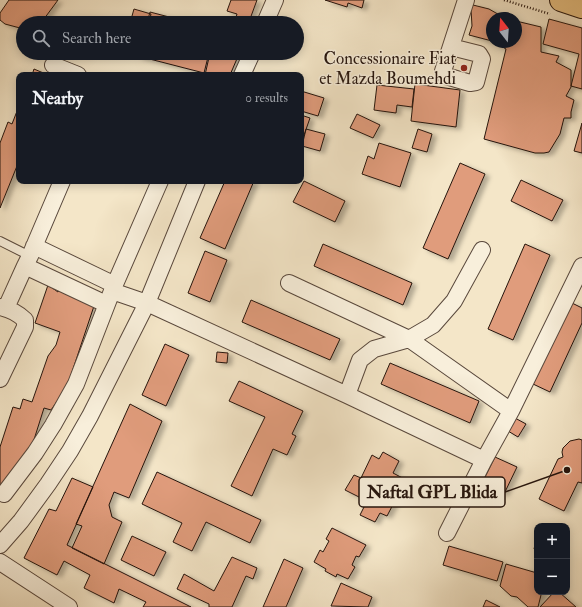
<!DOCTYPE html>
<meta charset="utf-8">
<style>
body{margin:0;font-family:"IM FELL Double Pica",serif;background:#242831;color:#f1f3f6}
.controls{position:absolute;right:12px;bottom:12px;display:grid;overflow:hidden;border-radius:8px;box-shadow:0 2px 10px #0003}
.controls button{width:36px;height:36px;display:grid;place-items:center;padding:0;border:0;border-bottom:1px solid #363941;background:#171b24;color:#f1f3f6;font:20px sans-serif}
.compass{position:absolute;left:486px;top:12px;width:36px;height:36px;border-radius:50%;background:#171b24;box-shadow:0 2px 10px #0003;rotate:343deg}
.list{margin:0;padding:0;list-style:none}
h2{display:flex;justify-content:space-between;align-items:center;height:52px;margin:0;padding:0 16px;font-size:17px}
h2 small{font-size:13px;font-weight:400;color:#9ea1a6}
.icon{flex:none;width:22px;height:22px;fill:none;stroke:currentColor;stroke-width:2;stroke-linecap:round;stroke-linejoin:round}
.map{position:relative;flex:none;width:582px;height:607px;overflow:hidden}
.search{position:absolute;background:#171b24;box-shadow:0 2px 10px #0003;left:16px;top:16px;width:288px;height:44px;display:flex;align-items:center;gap:10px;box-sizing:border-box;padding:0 14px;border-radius:22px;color:#9ea1a6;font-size:15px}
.panel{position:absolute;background:#171b24;box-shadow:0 2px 10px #0003;left:16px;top:72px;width:288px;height:112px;border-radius:8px}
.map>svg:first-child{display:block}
.building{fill:#e09c7c;stroke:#25140d;filter:url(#shadow)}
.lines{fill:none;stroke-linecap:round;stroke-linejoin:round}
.lane-casing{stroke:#59483c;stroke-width:10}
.street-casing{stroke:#59483c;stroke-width:18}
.primary-casing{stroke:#25140d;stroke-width:24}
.path{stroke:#25140d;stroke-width:2.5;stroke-dasharray:1 2;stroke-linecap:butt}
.lane{stroke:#f8efdb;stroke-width:8}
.street{stroke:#f8efdb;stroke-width:16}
.primary{stroke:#eac384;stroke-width:22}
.poi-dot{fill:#8f2418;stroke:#f8efdb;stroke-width:1.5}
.labels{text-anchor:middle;stroke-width:3;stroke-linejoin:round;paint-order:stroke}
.poi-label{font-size:17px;fill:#25140d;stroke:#f8efdb;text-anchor:end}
.leader{fill:none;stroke:#25140d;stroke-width:1.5}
.callout-dot{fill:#25140d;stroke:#f8efdb;stroke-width:1.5}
.callout{fill:#f8efdb;stroke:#25140d;stroke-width:1.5}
.callout-label{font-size:18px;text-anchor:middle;font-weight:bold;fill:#25140d}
</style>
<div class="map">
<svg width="582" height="607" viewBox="0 0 582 607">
<defs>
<filter id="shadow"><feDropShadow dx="4.5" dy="2.5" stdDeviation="2" flood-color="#0004"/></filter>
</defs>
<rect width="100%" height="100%" fill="#f4e6c8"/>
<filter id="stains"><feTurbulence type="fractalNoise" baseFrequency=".005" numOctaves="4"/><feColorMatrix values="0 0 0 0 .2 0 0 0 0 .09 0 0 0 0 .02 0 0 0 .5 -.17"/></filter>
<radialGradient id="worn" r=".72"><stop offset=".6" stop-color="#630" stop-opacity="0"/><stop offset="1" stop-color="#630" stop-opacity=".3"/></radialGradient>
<path class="building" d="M 9,0 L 58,0 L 41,23 L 23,23 L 23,25 L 20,28 L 5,24 L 0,20 L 0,13 Z
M 231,0 L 257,0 L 250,19 L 248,19 L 247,23 L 240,23 L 235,21 L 237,14 L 227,11 Z
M 325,0 L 364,0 L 362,8 L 348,3 L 347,7 Z
M 473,5 L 489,9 L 503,17 L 507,18 L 492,18 L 492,41 L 469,35 L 472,26 L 471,9 Z
M 134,9 L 151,14 L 149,23 L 130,23 Z
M 150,12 L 192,23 L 147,23 Z
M 549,19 L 582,28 L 582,89 L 571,86 L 579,54 L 543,44 Z
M 516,21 L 541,27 L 541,52 L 559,56 L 556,62 L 571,70 L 571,87 L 566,96 L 574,100 L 571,112 L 571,118 L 564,118 L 560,134 L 549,152 L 544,153 L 535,153 L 484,139 L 506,49 L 494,42 L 516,42 Z
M 139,53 L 209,53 L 204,73 L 138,56 Z
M 210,53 L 236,53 L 239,54 L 230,75 L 205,75 Z
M 34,69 L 48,75 L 32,75 Z
M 415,84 L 460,90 L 456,127 L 411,121 Z
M 377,85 L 414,89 L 412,107 L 397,105 L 396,113 L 374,110 Z
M 301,91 L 324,98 L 318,116 L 301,111 Z
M 19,106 L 19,161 L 0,208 L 0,143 L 8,122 L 12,124 Z
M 357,114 L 380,125 L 373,138 L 350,128 Z
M 301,115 L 310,118 L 303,138 L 301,137 Z
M 582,123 L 582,153 L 574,151 Z
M 306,129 L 325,134 L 320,151 L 302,146 Z
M 418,129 L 432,134 L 427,152 L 412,148 Z
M 379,143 L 411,153 L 400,187 L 362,174 L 368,156 L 374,159 Z
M 460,163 L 485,174 L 448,259 L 423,248 Z
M 521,180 L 563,200 L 552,221 L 511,201 Z
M 225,181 L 254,181 L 225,249 L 200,238 Z
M 304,181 L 345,201 L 335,222 L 293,202 Z
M 323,244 L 412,283 L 403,305 L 314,266 Z
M 525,244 L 550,255 L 513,340 L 488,329 Z
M 205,251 L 227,260 L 210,302 L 188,293 Z
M 48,285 L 58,292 L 63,286 L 94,306 L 67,387 L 51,410 L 44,408 L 32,446 L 0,491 L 0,447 L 13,407 L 20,409 L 23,399 L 32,402 L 48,356 L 56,345 L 60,332 L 35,323 Z
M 251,300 L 340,339 L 330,360 L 242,322 Z
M 572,303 L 582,308 L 582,323 L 550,392 L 533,384 Z
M 165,344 L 189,355 L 166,406 L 142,395 Z
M 217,352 L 228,353 L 227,363 L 216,362 Z
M 390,363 L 479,401 L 470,423 L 381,384 Z
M 239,381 L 303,411 L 292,434 L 296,436 L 287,455 L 273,449 L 252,496 L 231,486 L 265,417 L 229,401 Z
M 130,404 L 162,421 L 129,498 L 114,492 L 109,505 L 112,517 L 122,522 L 104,564 L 72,548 L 82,526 L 76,524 Z
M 515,418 L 526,424 L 518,437 L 508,431 Z
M 579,439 L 582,440 L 582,483 L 578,482 L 564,511 L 539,499 L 558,459 L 563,457 L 562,452 L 563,448 L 570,441 Z
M 383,452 L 399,461 L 393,473 L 414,484 L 407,499 L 398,495 L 387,516 L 380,513 L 375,522 L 360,515 L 367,501 L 345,490 L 354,475 L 361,478 L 372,455 L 379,459 Z
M 495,457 L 517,467 L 504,494 L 482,483 Z
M 157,472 L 261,520 L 250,543 L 206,522 L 192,551 L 173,542 L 182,523 L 142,504 Z
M 72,478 L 93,487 L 67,545 L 191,607 L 143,607 L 146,602 L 119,589 L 114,603 L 84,588 L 90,575 L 64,561 L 57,575 L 24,558 L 49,509 L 56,511 Z
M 332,528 L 366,545 L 359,557 L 356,556 L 352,565 L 355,567 L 348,579 L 337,574 L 336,577 L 325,571 L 326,569 L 314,562 L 320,550 L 323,552 L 329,541 L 326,539 Z
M 132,536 L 166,552 L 154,576 L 121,560 Z
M 537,537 L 537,550 L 534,549 Z
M 449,546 L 503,562 L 497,581 L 443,565 Z
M 232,557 L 257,568 L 253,579 L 246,576 L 232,607 L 209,607 L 209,604 L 177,589 L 184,574 L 214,591 Z
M 284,559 L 303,568 L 286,607 L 263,607 Z
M 506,564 L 537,573 L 537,592 L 544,592 L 541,595 L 538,607 L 528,607 L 517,597 L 511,596 L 500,586 Z
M 341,583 L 372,597 L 368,607 L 331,606 Z
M 554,592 L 559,592 L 576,607 L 540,607 Z
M 486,600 L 500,607 L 483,607 Z"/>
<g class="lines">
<defs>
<path id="lane" d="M 0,241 L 30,256"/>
<path id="street" d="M 265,23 L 275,0
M 451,47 L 479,54 L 482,59 L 476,82 L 470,83 L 446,76 L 443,71 L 466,0
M 53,65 L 78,75
M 242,75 L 252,53
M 34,246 L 115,285
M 25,266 L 106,304
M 289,283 L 409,339 L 511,411
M 112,291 L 147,303 L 347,395 L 484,460
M 0,307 C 10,309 18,313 25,320 L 25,327 L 0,379
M 6,308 L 25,266 L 30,256 L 62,181
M 347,395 L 360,360 L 374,349 L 409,339 L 433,325 L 454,301 L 482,250
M 4,494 L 35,453 L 53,425 L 76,384 L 112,291 L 160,181
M 447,533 L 484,460 L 511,411 L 582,266
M 0,545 L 21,521 L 48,484 L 70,451 L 90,416 L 147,303 L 197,181
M 0,562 L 69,607"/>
<path id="primary" d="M 561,0 L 582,7"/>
</defs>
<use href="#lane" class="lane-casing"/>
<use href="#street" class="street-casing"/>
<use href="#primary" class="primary-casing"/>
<path class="path" d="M 504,0 L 550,14"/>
<use href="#lane" class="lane"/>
<use href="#street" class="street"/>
<use href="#primary" class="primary"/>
</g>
<circle class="poi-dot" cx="464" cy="68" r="4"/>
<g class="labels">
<g class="poi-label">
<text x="456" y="64">Concessionaire Fiat<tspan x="456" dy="20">et Mazda Boumehdi</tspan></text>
</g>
</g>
<path class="leader" d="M567 470L505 492"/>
<circle class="callout-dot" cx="567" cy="470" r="4"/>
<rect class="callout" x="359" y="477" width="146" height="30" rx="4"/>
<g class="callout-label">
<text x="432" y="498">Naftal GPL Blida</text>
</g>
<rect width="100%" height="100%" filter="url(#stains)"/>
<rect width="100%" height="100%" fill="url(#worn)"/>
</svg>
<div class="controls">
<button>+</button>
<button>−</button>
</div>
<svg class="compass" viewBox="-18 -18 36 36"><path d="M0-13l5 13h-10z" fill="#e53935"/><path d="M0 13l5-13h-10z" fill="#9ea1a6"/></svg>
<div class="search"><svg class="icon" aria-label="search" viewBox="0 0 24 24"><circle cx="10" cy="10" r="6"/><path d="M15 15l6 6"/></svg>Search here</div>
<section class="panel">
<h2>Nearby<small>0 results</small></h2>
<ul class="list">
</ul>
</section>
</div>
